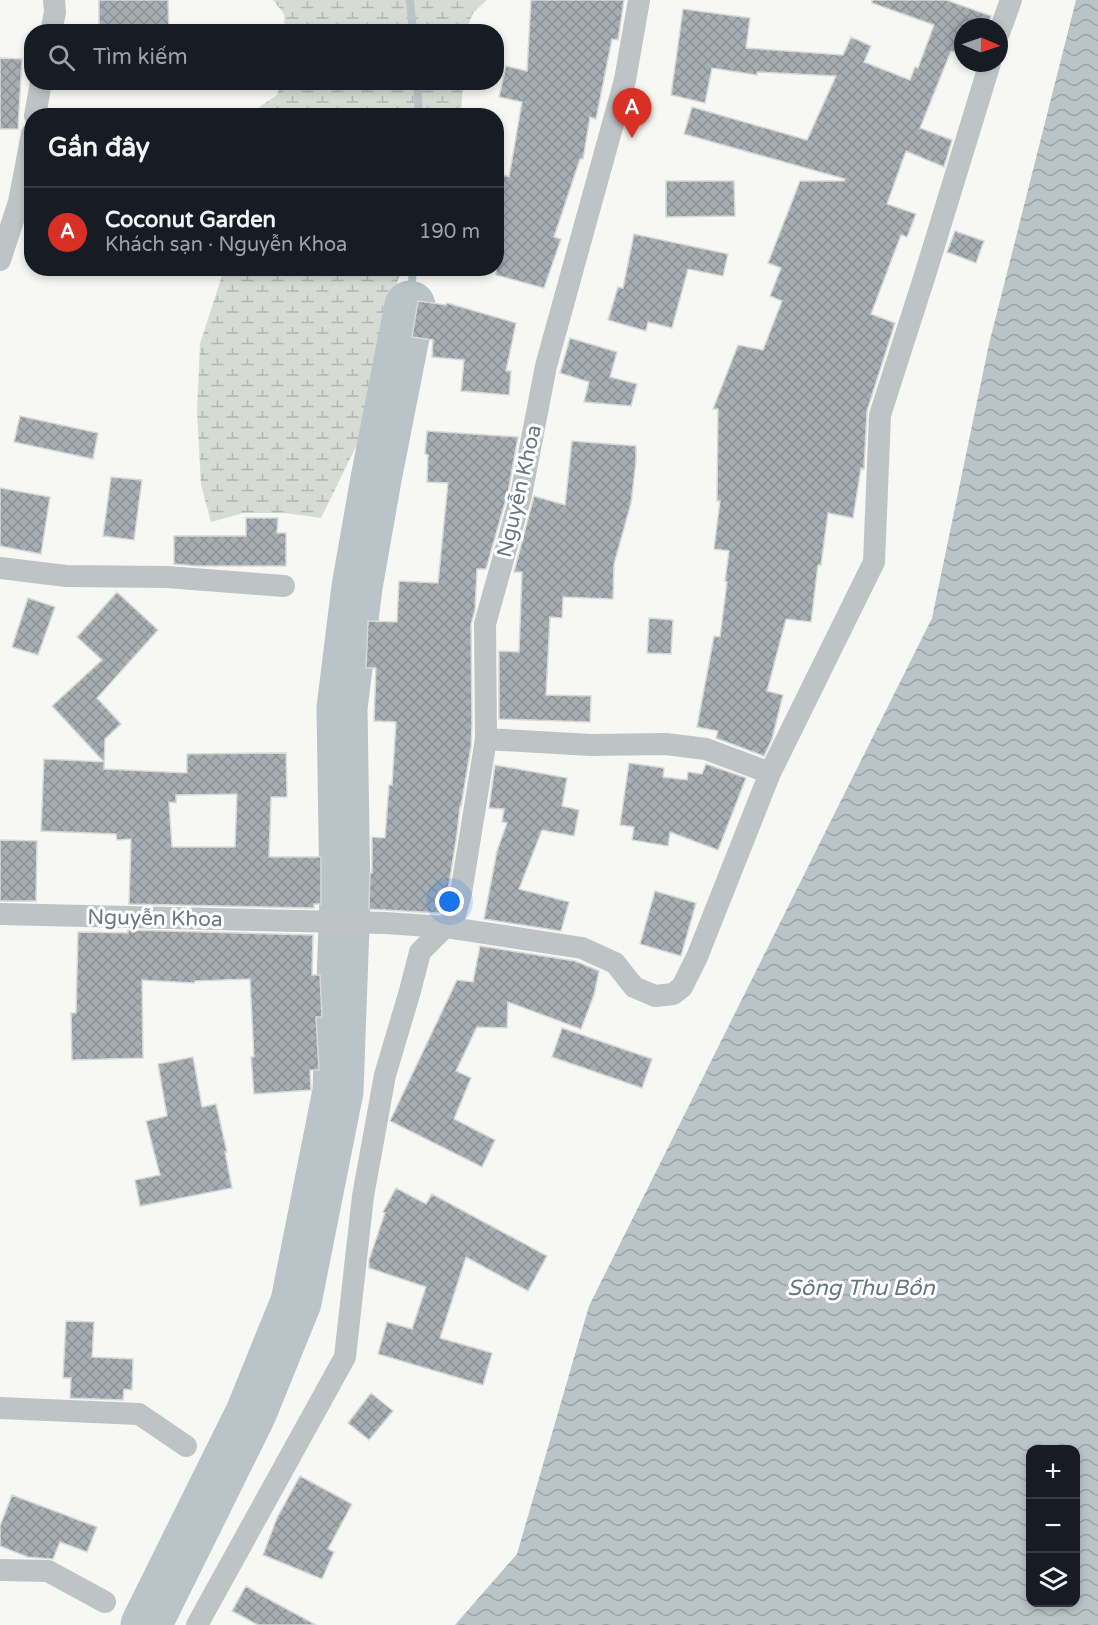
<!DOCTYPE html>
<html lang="vi">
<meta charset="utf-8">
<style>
body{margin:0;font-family:"Varela Round",sans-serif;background:#242831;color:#f1f3f6}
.controls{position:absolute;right:18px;bottom:18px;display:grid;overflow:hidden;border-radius:12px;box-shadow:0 3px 9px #0003}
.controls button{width:54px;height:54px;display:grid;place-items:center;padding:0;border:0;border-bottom:2px solid #363941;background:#171b24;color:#f1f3f6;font:30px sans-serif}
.compass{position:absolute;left:954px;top:18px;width:54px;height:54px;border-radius:50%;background:#171b24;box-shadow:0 3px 9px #0003;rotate:92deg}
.you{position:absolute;left:450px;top:902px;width:21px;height:21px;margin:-15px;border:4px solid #fff;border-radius:50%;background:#1a73e8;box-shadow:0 0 0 9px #1a73e833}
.badge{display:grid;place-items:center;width:39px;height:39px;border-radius:50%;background:#d93025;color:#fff;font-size:20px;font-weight:700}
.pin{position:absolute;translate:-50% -50px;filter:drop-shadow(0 2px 3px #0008)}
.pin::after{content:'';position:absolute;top:32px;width:21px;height:18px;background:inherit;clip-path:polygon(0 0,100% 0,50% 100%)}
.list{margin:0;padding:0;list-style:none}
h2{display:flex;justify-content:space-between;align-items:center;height:78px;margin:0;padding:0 24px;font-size:26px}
h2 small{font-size:20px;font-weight:400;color:#9ea1a6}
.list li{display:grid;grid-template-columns:39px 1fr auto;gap:18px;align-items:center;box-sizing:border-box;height:90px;padding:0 24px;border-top:2px solid #363941}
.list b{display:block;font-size:22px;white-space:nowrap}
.list p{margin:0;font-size:20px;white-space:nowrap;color:#9ea1a6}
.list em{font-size:20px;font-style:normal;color:#9ea1a6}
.icon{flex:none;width:33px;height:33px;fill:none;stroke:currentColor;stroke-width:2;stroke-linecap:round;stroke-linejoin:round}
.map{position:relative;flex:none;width:1098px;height:1625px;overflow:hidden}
.search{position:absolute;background:#171b24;box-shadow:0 3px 9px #0003;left:24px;top:24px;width:480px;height:66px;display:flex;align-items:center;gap:15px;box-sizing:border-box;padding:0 21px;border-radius:24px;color:#9ea1a6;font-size:22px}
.panel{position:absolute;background:#171b24;box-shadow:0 3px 9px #0003;left:24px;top:108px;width:480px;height:168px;border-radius:24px}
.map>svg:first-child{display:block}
.wetland{fill:url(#wetland-marsh)}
.water{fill:url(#water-waves);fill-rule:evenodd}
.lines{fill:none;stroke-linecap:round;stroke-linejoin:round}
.stream{stroke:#bac3c8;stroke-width:8}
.river{stroke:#bac3c8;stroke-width:51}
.building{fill:url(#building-cross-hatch);stroke:#d8d8d7;stroke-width:1.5;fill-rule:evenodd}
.minor{stroke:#bec3c6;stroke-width:22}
.labels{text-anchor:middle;stroke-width:6;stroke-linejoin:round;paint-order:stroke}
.street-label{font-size:21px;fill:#687783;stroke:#fff}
.water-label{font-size:22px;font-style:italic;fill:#63777f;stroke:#fff}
</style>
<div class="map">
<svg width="1098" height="1625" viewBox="0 0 1098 1625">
<defs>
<pattern id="wetland-marsh" width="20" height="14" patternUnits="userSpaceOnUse" patternTransform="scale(1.5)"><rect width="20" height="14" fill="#d6dcd4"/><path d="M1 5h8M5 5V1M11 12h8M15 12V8" fill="none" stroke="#b1b7b1"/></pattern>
<pattern id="water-waves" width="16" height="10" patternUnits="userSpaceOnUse" patternTransform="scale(1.5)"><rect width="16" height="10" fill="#bac3c8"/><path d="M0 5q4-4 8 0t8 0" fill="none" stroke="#9ba3a8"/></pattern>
<pattern id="building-cross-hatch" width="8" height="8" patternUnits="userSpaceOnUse" patternTransform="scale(1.5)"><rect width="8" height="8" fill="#a6aeb3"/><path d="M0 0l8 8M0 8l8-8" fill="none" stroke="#8b9297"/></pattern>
</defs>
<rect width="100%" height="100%" fill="#f7f7f4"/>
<path class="wetland" d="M 273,0 L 487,0 L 473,13 L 466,31 L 285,32 L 284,14 Z
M 281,83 L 463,83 L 461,115 L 248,115 L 277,95 Z
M 224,269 L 405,269 L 398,279 L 375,408 L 321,518 L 285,513 L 243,513 L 211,522 L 201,485 L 197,412 L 200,344 Z"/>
<path class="water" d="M 1076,0 L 1098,0 L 1098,1625 L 455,1625 L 517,1554 L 589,1306 L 932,618 L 989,344 ZM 1030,1450 L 1076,1450 L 1076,1602 L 1030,1602 Z"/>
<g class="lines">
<path class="stream" d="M 410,0 L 413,32
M 417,82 L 419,116
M 410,306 L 413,268"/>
<path class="river" d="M 146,1625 L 251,1413 L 296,1302 L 338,1091 L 345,899 L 342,708 L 357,587 L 376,479 L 410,306"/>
</g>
<path class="building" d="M 99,0 L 168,0 L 169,32 L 99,32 Z
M 531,0 L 624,0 L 618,40 L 612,39 L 596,119 L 590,117 L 583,159 L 580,159 L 554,237 L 561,239 L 544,288 L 496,275 L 496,172 L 509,177 L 522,102 L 499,97 L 506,66 L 527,71 Z
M 872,0 L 946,0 L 991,16 L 987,27 L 963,27 L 963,55 L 951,51 L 920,128 L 952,140 L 944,167 L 906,151 L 887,204 L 916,214 L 907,237 L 901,235 L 871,314 L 895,323 L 867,411 L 864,469 L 861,468 L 853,518 L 828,513 L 821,565 L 818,565 L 811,622 L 786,619 L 767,691 L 783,695 L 772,739 L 764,756 L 716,738 L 718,731 L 697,727 L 714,636 L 720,637 L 727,582 L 725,581 L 729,551 L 714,549 L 720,501 L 717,501 L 718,409 L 713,409 L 738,345 L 763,350 L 782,301 L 770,296 L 781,268 L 768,263 L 800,181 L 844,181 L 845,179 L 684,134 L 692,107 L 807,140 L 836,76 L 757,72 L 757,75 L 712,68 L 705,103 L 671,95 L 683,9 L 750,18 L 746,48 L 843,55 L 851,37 L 871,46 L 864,62 L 910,80 L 915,67 L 918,68 L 934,25 L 872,3 Z
M 0,58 L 22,59 L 18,129 L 0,129 Z
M 666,181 L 734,181 L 735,216 L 666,217 Z
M 955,231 L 984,241 L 976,263 L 947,252 Z
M 634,234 L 728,254 L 723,276 L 688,269 L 672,328 L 648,322 L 646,331 L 608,320 L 618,287 L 623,288 Z
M 418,301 L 446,305 L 447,303 L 516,323 L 506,371 L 511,371 L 509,395 L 461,391 L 464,360 L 432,357 L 433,340 L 412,337 Z
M 570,338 L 617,352 L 610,377 L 637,384 L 631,406 L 584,402 L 589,382 L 560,373 Z
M 20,416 L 98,433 L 93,459 L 14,442 Z
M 427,431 L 518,437 L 508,492 L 486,569 L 477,569 L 475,610 L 471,624 L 472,723 L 471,747 L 461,806 L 460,806 L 457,834 L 448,890 L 443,909 L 439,913 L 369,909 L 370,873 L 372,873 L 372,837 L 385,838 L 389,785 L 392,785 L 396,722 L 374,721 L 376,668 L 366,668 L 368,621 L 397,622 L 399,581 L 438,583 L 448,483 L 427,482 L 428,455 L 425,454 Z
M 572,441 L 636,446 L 636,461 L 631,503 L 614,564 L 613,599 L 563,597 L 562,618 L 550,617 L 546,695 L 591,696 L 590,722 L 499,719 L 499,651 L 519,652 L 522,572 L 514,572 L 534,496 L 565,505 Z
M 111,477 L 142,480 L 134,540 L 103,536 Z
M 0,488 L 50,497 L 41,554 L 0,546 Z
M 246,518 L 278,518 L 277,533 L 286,533 L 286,566 L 197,566 L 174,564 L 174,536 L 246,536 Z
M 117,592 L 158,630 L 97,698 L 121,724 L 105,739 L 104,769 L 187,773 L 187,754 L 286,753 L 287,797 L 271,797 L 269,857 L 321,857 L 321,904 L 314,904 L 314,908 L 129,904 L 131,839 L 117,840 L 116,834 L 41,831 L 44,759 L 104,762 L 52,706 L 102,660 L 77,637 ZM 237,794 L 235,847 L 172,847 L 169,802 L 176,803 L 176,795 Z
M 28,598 L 55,607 L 38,655 L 12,647 Z
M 649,618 L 673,620 L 671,654 L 647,653 Z
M 629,763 L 664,768 L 663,777 L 687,780 L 688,772 L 702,774 L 706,764 L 746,778 L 718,850 L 670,832 L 668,846 L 632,840 L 634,827 L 620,825 Z
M 495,765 L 567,778 L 562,806 L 579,810 L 574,836 L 542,830 L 519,889 L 569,902 L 561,931 L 484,919 L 497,851 L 507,823 L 502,822 L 504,809 L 489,808 Z
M 0,840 L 37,841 L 36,901 L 0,901 Z
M 655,891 L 696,903 L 681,956 L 640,944 Z
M 128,930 L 313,935 L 312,975 L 320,975 L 322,1017 L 316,1017 L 319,1070 L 310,1070 L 311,1090 L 254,1094 L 251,1057 L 254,1057 L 250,979 L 195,981 L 194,983 L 142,980 L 143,1058 L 72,1060 L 71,1013 L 76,1013 L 78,932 L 128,933 Z
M 480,946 L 575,961 L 599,971 L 594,995 L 581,1029 L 508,1002 L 507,1028 L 477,1027 L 456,1071 L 471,1078 L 454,1119 L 495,1140 L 482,1167 L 390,1121 L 457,980 L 473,982 Z
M 562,1028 L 652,1059 L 642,1088 L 552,1057 Z
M 193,1057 L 202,1107 L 216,1104 L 227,1152 L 225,1152 L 232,1188 L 140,1206 L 135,1180 L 160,1175 L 146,1121 L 167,1116 L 158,1064 Z
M 396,1188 L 426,1204 L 432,1194 L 547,1256 L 528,1291 L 466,1257 L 440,1338 L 492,1353 L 483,1385 L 378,1354 L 387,1322 L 412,1329 L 426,1287 L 369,1268 L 369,1260 L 385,1213 L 383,1212 Z
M 66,1321 L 94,1322 L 92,1357 L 133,1359 L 132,1390 L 124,1389 L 123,1400 L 70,1398 L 71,1378 L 63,1378 Z
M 371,1393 L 393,1411 L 369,1440 L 348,1423 Z
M 300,1476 L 352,1504 L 328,1549 L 334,1552 L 322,1579 L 263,1555 L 277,1518 Z
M 12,1495 L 97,1527 L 87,1552 L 60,1542 L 53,1559 L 28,1557 L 0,1546 L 0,1526 Z
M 246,1586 L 259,1594 L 316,1625 L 258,1625 L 232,1611 Z"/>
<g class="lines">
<path class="minor" d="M 51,32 L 55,12 L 54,0
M 999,33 L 1011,0
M 35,116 L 41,82
M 0,260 L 19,202 L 32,134
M 0,568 L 66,576 L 167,577 L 284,586
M 486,739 L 591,745 L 666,744 L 706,749 L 770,773
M 0,914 L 385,923 L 445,927 L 455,915 L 461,893 L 486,739 L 485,624 L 521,495 L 546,366 L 625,80 L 639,0
M 0,1408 L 139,1414 L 186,1446
M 0,1570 L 48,1571 L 105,1602
M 197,1625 L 345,1357 L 363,1196 L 385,1075 L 410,991 L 420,952 L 445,927 L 582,948 L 615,963 L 634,987 L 655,996 L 673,994 L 682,987 L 697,957 L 770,773 L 874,562 L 880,415 L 925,275 L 990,63"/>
</g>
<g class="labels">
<g class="street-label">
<text transform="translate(519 491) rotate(-77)" y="7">Nguyễn Khoa</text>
<text transform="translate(155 918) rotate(1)" y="7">Nguyễn Khoa</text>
</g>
<g class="water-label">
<text x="861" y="1295">Sông Thu Bồn</text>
</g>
</g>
</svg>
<div class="controls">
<button>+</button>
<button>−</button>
<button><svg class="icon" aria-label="layers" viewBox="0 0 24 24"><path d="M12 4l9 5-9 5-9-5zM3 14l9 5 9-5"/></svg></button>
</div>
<svg class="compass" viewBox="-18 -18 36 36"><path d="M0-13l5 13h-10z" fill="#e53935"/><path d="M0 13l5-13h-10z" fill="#9ea1a6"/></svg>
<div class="you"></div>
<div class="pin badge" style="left:632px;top:138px">A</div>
<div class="search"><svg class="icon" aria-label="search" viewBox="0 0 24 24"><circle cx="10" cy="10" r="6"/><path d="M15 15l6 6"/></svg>Tìm kiếm</div>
<section class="panel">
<h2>Gần đây<small></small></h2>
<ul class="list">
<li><span class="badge">A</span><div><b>Coconut Garden</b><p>Khách sạn · Nguyễn Khoa</p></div><em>190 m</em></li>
</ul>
</section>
</div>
